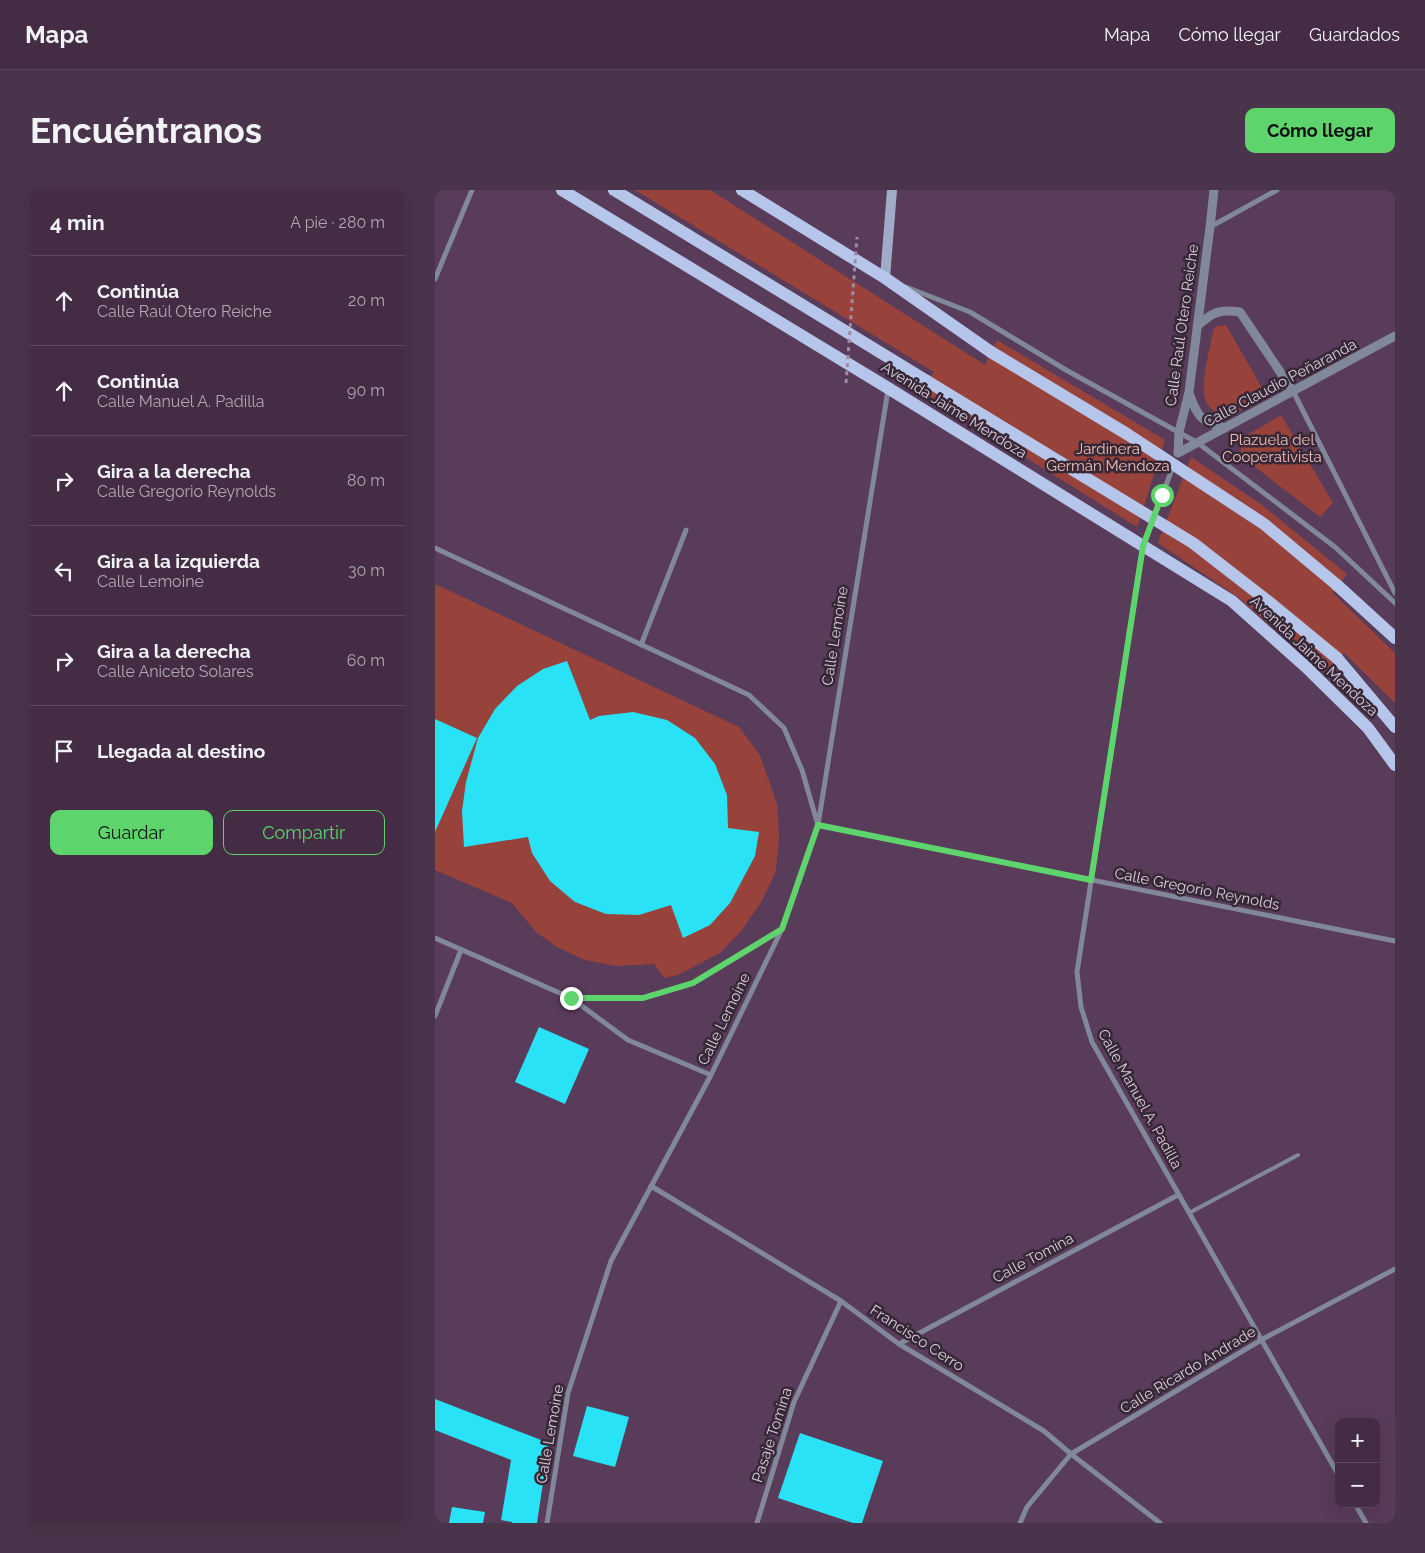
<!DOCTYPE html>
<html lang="es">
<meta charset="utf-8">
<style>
body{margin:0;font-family:Raleway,sans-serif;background:#4a344b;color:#f1f3f6}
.controls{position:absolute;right:15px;bottom:15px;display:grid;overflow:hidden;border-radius:10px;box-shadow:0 5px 20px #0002}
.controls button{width:45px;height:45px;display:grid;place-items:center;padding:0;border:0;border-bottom:1px solid #5b485d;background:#432c44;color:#f1f3f6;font:25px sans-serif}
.stop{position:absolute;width:15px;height:15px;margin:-11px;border:4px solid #5dd56c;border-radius:50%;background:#fff}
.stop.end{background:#5dd56c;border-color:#fff;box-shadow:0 1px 5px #0008}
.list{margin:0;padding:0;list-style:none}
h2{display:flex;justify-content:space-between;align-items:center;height:65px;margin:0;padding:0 20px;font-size:21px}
h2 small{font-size:16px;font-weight:400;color:#afa7b2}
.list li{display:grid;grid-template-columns:32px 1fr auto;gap:15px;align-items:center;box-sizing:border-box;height:90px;padding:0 20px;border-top:1px solid #5b485d}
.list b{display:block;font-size:19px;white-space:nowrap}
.list p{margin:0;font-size:16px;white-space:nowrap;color:#afa7b2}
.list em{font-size:16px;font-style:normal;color:#afa7b2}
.actions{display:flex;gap:10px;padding:15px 20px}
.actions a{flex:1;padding:11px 0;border:1px solid #5dd56c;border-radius:10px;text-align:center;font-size:18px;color:#5dd56c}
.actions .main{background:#5dd56c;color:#111}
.icon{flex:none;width:28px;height:28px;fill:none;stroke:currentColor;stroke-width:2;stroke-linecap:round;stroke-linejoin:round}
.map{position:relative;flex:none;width:960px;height:1333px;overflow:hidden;border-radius:10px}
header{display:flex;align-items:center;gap:30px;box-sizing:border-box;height:70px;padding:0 25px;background:#432c44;border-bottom:1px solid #5b485d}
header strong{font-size:24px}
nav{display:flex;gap:28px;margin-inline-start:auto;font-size:18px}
.intro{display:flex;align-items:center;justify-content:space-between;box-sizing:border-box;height:120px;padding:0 30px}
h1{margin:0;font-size:35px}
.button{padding:12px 22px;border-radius:10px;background:#5dd56c;color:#111;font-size:18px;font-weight:700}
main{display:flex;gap:30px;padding:0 30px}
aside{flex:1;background:#432c44;border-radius:10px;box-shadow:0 5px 20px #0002}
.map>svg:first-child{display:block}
.green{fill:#98423c}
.building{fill:#29e2f5}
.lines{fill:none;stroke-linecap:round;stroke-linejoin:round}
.service{stroke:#80889a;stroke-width:4}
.minor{stroke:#80889a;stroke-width:5}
.tertiary{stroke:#80889a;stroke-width:9}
.secondary{stroke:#9fabc7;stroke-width:10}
.primary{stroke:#b6c6eb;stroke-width:12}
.path-bridge{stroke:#a28aa2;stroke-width:3;stroke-dasharray:4 4;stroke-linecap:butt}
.primary-bridge{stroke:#b6c6eb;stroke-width:12}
.route{stroke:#5dd56c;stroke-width:6}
.labels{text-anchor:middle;stroke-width:5;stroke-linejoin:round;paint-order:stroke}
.street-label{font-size:15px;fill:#ddcbdd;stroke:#362836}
.park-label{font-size:15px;fill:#f6bdb6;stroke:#362836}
</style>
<header>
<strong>Mapa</strong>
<nav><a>Mapa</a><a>Cómo llegar</a><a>Guardados</a></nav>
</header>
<div class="intro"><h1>Encuéntranos</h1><a class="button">Cómo llegar</a></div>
<main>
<aside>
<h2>4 min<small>A pie · 280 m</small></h2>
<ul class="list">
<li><svg class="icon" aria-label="ahead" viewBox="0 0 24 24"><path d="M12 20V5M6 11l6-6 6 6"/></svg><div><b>Continúa</b><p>Calle Raúl Otero Reiche</p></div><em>20 m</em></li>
<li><svg class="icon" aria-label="ahead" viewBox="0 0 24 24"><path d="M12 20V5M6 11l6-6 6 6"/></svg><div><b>Continúa</b><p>Calle Manuel A. Padilla</p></div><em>90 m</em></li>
<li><svg class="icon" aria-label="right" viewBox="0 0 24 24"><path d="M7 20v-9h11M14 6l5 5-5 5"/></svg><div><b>Gira a la derecha</b><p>Calle Gregorio Reynolds</p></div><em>80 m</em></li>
<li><svg class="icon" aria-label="left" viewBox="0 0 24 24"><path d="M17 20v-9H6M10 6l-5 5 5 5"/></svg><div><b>Gira a la izquierda</b><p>Calle Lemoine</p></div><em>30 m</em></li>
<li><svg class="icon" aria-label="right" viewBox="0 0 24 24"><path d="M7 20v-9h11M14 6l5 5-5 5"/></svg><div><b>Gira a la derecha</b><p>Calle Aniceto Solares</p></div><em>60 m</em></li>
<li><svg class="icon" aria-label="arrive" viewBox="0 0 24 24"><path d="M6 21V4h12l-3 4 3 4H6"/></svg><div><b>Llegada al destino</b></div></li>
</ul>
<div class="actions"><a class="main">Guardar</a><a>Compartir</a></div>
</aside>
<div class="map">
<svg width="960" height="1333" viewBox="0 0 960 1333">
<rect width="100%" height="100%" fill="#593b5a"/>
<path class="green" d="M 200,0 L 275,0 L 550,175 L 562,150 L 730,250 L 702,337 L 486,202 L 499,182 Z
M 791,135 L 831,205 C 820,211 806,222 794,224 C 784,226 773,219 770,209 C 765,192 776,155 779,137 Z
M 846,225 L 898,313 L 885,327 L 806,266 L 806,254 L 812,245 Z
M 756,267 L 827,315 L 912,384 L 898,403 L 960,463 L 960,513 L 909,463 L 889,482 L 804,408 L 723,353 Z
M 0,394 L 304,537 L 325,565 L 342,614 L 344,646 L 341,681 L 327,711 L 307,740 L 285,763 L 243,785 L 229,788 L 219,774 L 181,776 L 150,770 L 122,757 L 101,742 L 77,713 L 0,680 Z"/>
<path class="building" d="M 132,471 L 155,530 L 164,526 L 198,522 L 232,530 L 260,548 L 280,574 L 292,605 L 293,638 L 324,642 L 320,666 L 295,713 L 275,735 L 248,748 L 236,715 L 204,725 L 171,724 L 140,712 L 115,691 L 97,663 L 93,647 L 29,657 L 27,621 L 31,592 L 43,548 L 60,519 L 82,496 L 108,479 Z
M 0,529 L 42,548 L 0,642 Z
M 104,837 L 154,859 L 130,914 L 80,892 Z
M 0,1209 L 114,1253 L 102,1333 L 77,1333 L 77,1332 L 66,1330 L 76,1270 L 0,1240 Z
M 152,1216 L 194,1227 L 180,1277 L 138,1266 Z
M 365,1243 L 448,1271 L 427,1333 L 418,1333 L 343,1308 Z
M 17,1317 L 50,1322 L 48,1333 L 14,1333 Z"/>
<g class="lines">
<path class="service" d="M 754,1023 L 863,965"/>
<path class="minor" d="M 775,37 L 842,0
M 0,89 L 37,0
M 471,97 L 535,122 L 631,180 L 763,253 L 900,357 L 960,413
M 858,201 L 960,403
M 739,274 L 708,356 L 642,782 L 646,817 L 657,852 L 904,1286
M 0,358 L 314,505 L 349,538 L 367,580 L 382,632
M 206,455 L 251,340
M 383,635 L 960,751
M 0,748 L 136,808 L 193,850 L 276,885
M 136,808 L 208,808 L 258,793 L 346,740
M 0,826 L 26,760
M 216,996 L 406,1111 L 464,1154 L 609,1241 L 636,1264 L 725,1333
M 464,1154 L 743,1005
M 920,1314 L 931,1333
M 112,1333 L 133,1203 L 176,1071 L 276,885 L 347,739 L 383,635 L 453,200
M 322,1333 L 359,1212 L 406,1111
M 585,1333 L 592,1317 L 636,1264 L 826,1150 L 960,1079"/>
<path class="tertiary" d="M 762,136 C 778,122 784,119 805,122 L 858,201
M 754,203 C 762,226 765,231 790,238
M 743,263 L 744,242 L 754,202 L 775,37 L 779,0
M 743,263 L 960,146"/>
<path class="secondary" d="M 450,88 L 457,0"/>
<path class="primary" d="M 127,0 L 453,198 L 797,411 L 871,477 L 933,538 L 960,575
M 179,0 L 492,191
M 307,0 L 450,88 L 556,162
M 902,395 L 960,448
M 902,468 L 960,537"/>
<path class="path-bridge" d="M 411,193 L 422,47"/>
<path class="primary-bridge" d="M 556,162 L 692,244 L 829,334 L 902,395
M 492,191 L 758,353 L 834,412 L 902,468"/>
</g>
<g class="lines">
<path class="route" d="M 136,808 L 208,808 L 258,793 L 347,739 L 383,635 L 656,690 L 708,356 L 727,305"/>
</g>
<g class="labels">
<g class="street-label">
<text transform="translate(747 135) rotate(-82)" y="5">Calle Raúl Otero Reiche</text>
<text transform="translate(845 193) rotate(-28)" y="5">Calle Claudio Peñaranda</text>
<text transform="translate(519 220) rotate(32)" y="5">Avenida Jaime Mendoza</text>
<text transform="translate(400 446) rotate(-81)" y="5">Calle Lemoine</text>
<text transform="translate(879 466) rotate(43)" y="5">Avenida Jaime Mendoza</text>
<text transform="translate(762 699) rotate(11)" y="5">Calle Gregorio Reynolds</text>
<text transform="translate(289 829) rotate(-64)" y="5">Calle Lemoine</text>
<text transform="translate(705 909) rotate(61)" y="5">Calle Manuel A. Padilla</text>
<text transform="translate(598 1068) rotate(-28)" y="5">Calle Tomina</text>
<text transform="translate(482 1148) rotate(33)" y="5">Francisco Cerro</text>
<text transform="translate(753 1180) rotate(-31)" y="5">Calle Ricardo Andrade</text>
<text transform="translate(115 1244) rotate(-80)" y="5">Calle Lemoine</text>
<text transform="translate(337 1245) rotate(-72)" y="5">Pasaje Tomina</text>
</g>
<g class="park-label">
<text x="837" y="255">Plazuela del<tspan x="837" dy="17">Cooperativista</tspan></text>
<text x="673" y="264">Jardinera<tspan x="673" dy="17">Germán Mendoza</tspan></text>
</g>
</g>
</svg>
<div class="controls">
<button>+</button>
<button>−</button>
</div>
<div class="stop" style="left:727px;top:305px"></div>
<div class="stop end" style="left:136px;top:808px"></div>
</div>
</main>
